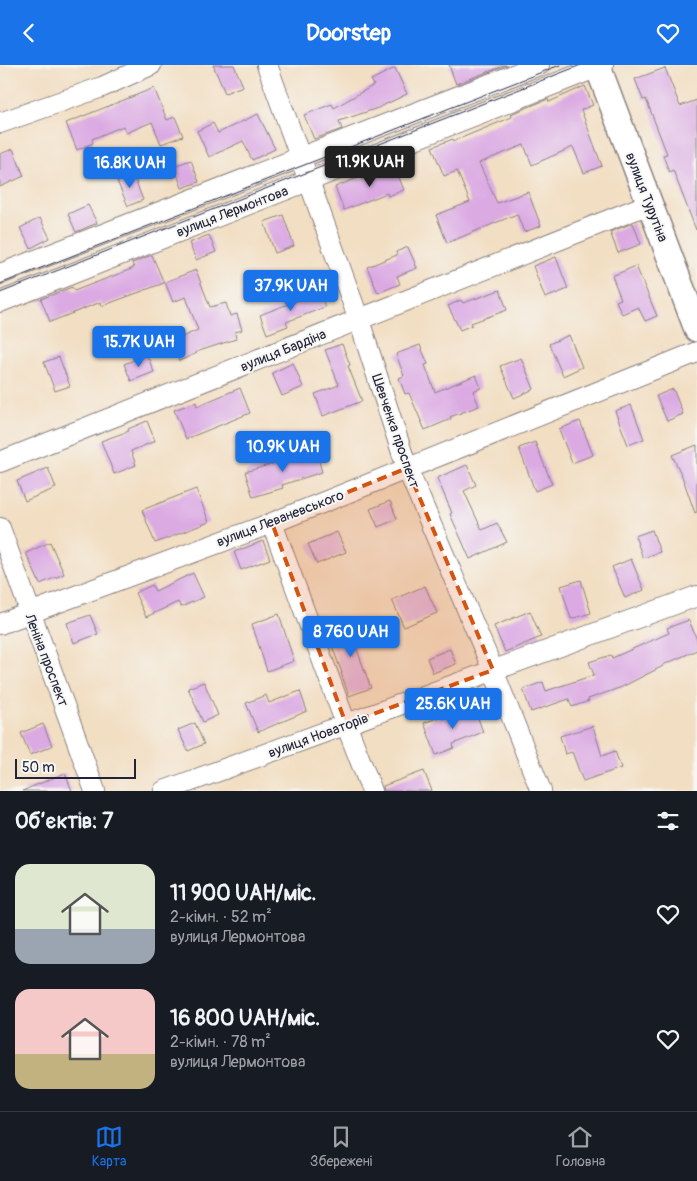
<!DOCTYPE html>
<html lang="uk">
<meta charset="utf-8">
<style>
:root{--surface:#171b24;--page:#242831;--text:#f1f3f6;--muted:#9ea1a6;--line:#363941;--accent:#1a73e8}
body{margin:0;font-family:Pangolin,sans-serif;background:var(--page);color:var(--text);height:100vh;display:flex;flex-direction:column;font-size:19px;white-space:nowrap}
*{box-sizing:border-box;margin:0}
p{font-size:16px;color:var(--muted)}
.icon{flex:none;width:28px;height:28px;fill:none;stroke:currentColor;stroke-width:2;stroke-linecap:round;stroke-linejoin:round}
.map{position:relative;height:726px;overflow:hidden}
.drawer{display:flex;flex-direction:column;background:var(--surface);flex:1}
.drawer>*{flex:none}
.scale{position:absolute;left:15px;bottom:12px;width:121px;box-sizing:border-box;padding-left:5px;border:2px solid #22223b;border-top:0;font-size:14px;line-height:18px;white-space:nowrap;color:#22223b;-webkit-text-stroke:4px #f6f6f2;paint-order:stroke}
.price{position:absolute;translate:-50% -42px;padding:0 11px;border-radius:5px;background:var(--accent);color:#fff;font-size:16px;line-height:32px;filter:drop-shadow(0 1px 2px #0008)}
.price::after{content:'';position:absolute;left:50%;top:30px;width:15px;height:11px;margin-left:-8px;background:inherit;clip-path:polygon(0 0,100% 0,50% 100%)}
.price.active{background:#222;color:#fff}
ul{padding:0;list-style:none}
li{display:flex;align-items:center;gap:15px;height:125px;padding:0 15px}
li span{display:grid;place-items:center;flex:none;width:140px;height:100px;border-radius:15px;color:#555}
li>.icon{margin-inline-start:auto}
span .icon{width:60px;height:60px;fill:#fffc;stroke-width:1}
li b{font-size:21px}
h2{display:flex;justify-content:space-between;align-items:center;height:60px;padding:0 15px;font-size:21px}
header{display:flex;justify-content:space-between;align-items:center;height:65px;padding:0 15px;background:var(--accent);color:#fff;font-size:22px;font-weight:700}
.tab-bar{display:flex;justify-content:space-around;align-items:center;height:70px;border-top:1px solid var(--line);background:var(--surface);font-size:14px;color:var(--muted)}
.tab-bar a{display:grid;justify-items:center;gap:2px}
.tab-bar .active{color:var(--accent)}
.map>svg:first-child{display:block}
.building{fill:#dbaae3}
.lines{fill:none;stroke-linecap:round;stroke-linejoin:round}
.minor-casing{stroke:#8a807e;stroke-width:22}
.tertiary-casing{stroke:#8a807e;stroke-width:28}
.minor{stroke:#fff;stroke-width:20}
.tertiary{stroke:#fff;stroke-width:25}
.tram{stroke:#22223b;stroke-width:1}
.marked{fill:#d45411;fill-opacity:0.2;stroke:#d45411;stroke-width:4;stroke-dasharray:10 6;stroke-linejoin:round}
.labels{text-anchor:middle;stroke-width:4;stroke-linejoin:round;paint-order:stroke}
.street-label{font-size:14px;fill:#22223b;stroke:#f6f6f2}
</style>
<header><svg class="icon" aria-label="back" viewBox="0 0 24 24"><path d="M15 5l-7 7 7 7"/></svg>Doorstep<svg class="icon" aria-label="heart" viewBox="0 0 24 24"><path d="M12 20l-8-8c-3-5 5-10 8-4 3-6 11-1 8 4z"/></svg></header>
<div class="map">
<svg width="697" height="726" viewBox="0 0 697 726">
<rect width="100%" height="100%" fill="#f6f6f2"/>
<filter id="ink" filterUnits="userSpaceOnUse"><feTurbulence type="fractalNoise" baseFrequency=".02" numOctaves="2"/><feDisplacementMap in="SourceGraphic" scale="10" xChannelSelector="R" yChannelSelector="G"/><feConvolveMatrix kernelMatrix="1 2 1 2 8 2 1 2 1" color-interpolation-filters="sRGB"/></filter>
<filter id="wash" filterUnits="userSpaceOnUse"><feTurbulence type="fractalNoise" baseFrequency=".0096" numOctaves="4" result="noise"/><feDisplacementMap in="SourceGraphic" scale="20" xChannelSelector="R" yChannelSelector="G"/><feGaussianBlur stdDeviation="1.12" result="paint"/><feColorMatrix in="noise" values="0 0 0 0 0 0 0 0 0 0 0 0 0 0 0 0 0 1.4 0 .05"/><feComposite in="paint" operator="in"/></filter>
<g filter="url(#wash)">
<rect width="100%" height="100%" fill="#f2dec2"/>
<g id="blocks">
<path class="building" d="M213,0H234L243,21L225,28Z
M449,0H506L456,19Z
M395,3L407,29L378,43L339,56L342,64L314,74L304,50L332,39L334,43L374,20L371,15Z
M665,3L680,41L697,35V164L696,165L673,105L669,107L663,90L667,89L646,34L643,35L635,14Z
M585,21L593,40L581,45L602,101L584,108L573,82L532,100L524,80L479,98L497,138L528,127L541,161L524,167L517,149L447,178L436,150L470,137L457,106L444,111L432,82L453,74L454,76L512,52L511,49L548,34L549,37Z
M154,23L167,55L175,52L183,71L161,79L152,57L126,68L123,61L92,74L93,78L77,85L66,58Z
M258,49L275,84L252,95L243,76L209,92L197,66L213,58L218,68Z
M13,84L24,111L0,122V89Z
M191,95L199,117L182,123L174,101Z
M394,100L404,125L388,131L387,128L344,145L335,122L360,112L361,114Z
M132,107L143,135L128,141L116,114Z
M88,140L97,158L76,167L68,149Z
M283,150L294,181L275,188L264,157Z
M40,153L50,173L31,183L20,163Z
M633,158L641,179L618,188L610,167Z
M209,170L216,187L196,195L189,178Z
M408,182L417,203L397,211L400,219L378,228L367,202L397,190L396,187Z
M152,190L164,218L102,241L101,237L50,257L41,234L72,222L74,226L134,203L132,198Z
M556,192L568,224L545,233L533,201Z
M636,201L657,251L645,256L638,242L622,249L616,236L621,234L612,211Z
M196,205L210,242L226,238L230,251L237,249L242,265L235,267L236,274L196,287L197,288L179,296L170,277L198,265L186,232L173,237L165,217Z
M500,225L507,245L471,258L472,260L460,265L448,241L461,235L463,238Z
M319,227L325,242L286,257L288,261L267,269L260,250Z
M569,270L582,302L563,311L549,279Z
M342,279L350,300L348,301L362,336L323,351L315,329L339,320L325,285Z
M420,280L428,299L425,300L435,327L476,310L481,323L473,326L479,341L450,352L451,354L425,365L409,328L405,329L399,313L404,311L396,289Z
M147,290L154,307L131,316L124,299Z
M59,292L70,321L55,326L44,297Z
M521,293L534,324L514,333L500,301Z
M293,298L303,322L282,331L272,308Z
M240,323L250,348L186,374L174,345L196,337L197,341Z
M673,324L683,349L667,356L656,331Z
M631,340L644,374L628,380L615,346Z
M147,356L155,376L131,386L136,400L114,409L101,376L129,366L128,364Z
M580,356L593,390L572,398L559,364Z
M535,377L552,419L535,426L519,383Z
M697,380V447L695,448L682,411L672,390Z
M316,386L322,407L282,420L283,423L253,432L245,407Z
M467,400L476,420L464,426L482,465L497,458L507,477L470,494L450,449L452,448L437,413Z
M48,403L56,423L25,436L17,416Z
M196,424L209,457L155,478L142,445Z
M390,436L397,454L378,462L370,444Z
M652,465L660,487L643,493L635,471Z
M337,467L346,487L317,499L308,479Z
M263,476L270,494L241,505L234,487Z
M50,477L64,509L40,519L26,488Z
M631,494L644,525L625,533L612,502Z
M193,508L204,532L181,542L178,537L146,552L135,528L152,520L155,526Z
M581,515L591,548L571,554L561,521Z
M425,521L437,548L404,562L392,535Z
M530,546L541,572L505,587L494,561Z
M279,549L294,596L267,606L252,559Z
M90,550L98,569L74,578L67,558Z
M689,555L697,575V585L663,600V601L622,622L588,634L589,636L572,642L569,634L531,647L523,624L543,617L546,626L594,610L589,597L611,590L612,593L669,568L667,563Z
M359,558L366,578L356,582L371,623L349,631L341,608H342L328,570Z
M450,584L456,599L433,608L427,593Z
M204,617L218,650L203,657L188,623Z
M300,626L307,646L258,667L246,638L266,630L269,638Z
M474,642L483,667L453,679L454,683L436,690L424,658L442,651L443,654Z
M195,658L204,679L188,686L178,665Z
M43,659L52,681L30,690L21,668Z
M593,661L602,691L615,686L621,703L583,716L572,687L565,689L560,671Z
M424,706L432,726H384L383,721Z
M65,708L72,726H22Z"/>
</g>
</g>
<g filter="url(#ink)">
<use href="#blocks" fill-opacity="0" stroke="#8a807e" stroke-width="1"/>
<g class="lines">
<defs>
<path id="minor" d="M267,0L359,255L407,403L493,605L541,726
M0,58L102,22L151,0
M0,209L539,0
M0,237L603,0
M0,397L649,139
M272,458L346,659L372,726
M0,463L95,726
M0,559L272,458L697,287
M164,726L697,531"/>
<path id="tertiary" d="M599,0L598,2L697,264"/>
</defs>
<use href="#minor" class="minor-casing"/>
<use href="#tertiary" class="tertiary-casing"/>
<use href="#minor" class="minor"/>
<use href="#tertiary" class="tertiary"/>
<path class="tram" d="M0,219L560,0
M0,228L581,0"/>
</g>
</g>
<path class="marked" d="M407,403L493,605L346,659L272,458Z"/>
<g class="labels">
<g class="street-label">
<text transform="translate(647 132) rotate(69)" y="5">вулиця Турутіна</text>
<text transform="translate(232 146) rotate(-21)" y="5">вулиця Лермонтова</text>
<text transform="translate(283 285) rotate(-22)" y="5">вулиця Бардіна</text>
<text transform="translate(396 366) rotate(71)" y="5">Шевченка проспект</text>
<text transform="translate(280 453) rotate(-21)" y="5">вулиця Леваневського</text>
<text transform="translate(47 595) rotate(69)" y="5">Леніна проспект</text>
<text transform="translate(318 670) rotate(-20)" y="5">вулиця Новаторів</text>
</g>
</g>
</svg>
<div class="scale">50 m</div>
<b class="price active" style="left:370px;top:123px">11.9K UAH</b>
<b class="price" style="left:130px;top:124px">16.8K UAH</b>
<b class="price" style="left:291px;top:247px">37.9K UAH</b>
<b class="price" style="left:139px;top:303px">15.7K UAH</b>
<b class="price" style="left:283px;top:408px">10.9K UAH</b>
<b class="price" style="left:351px;top:593px">8 760 UAH</b>
<b class="price" style="left:453px;top:665px">25.6K UAH</b>
</div>
<section class="drawer">
<h2>Об’єктів: 7<svg class="icon" aria-label="filters" viewBox="0 0 24 24"><path d="M4 7h16M4 17h16"/><circle cx="9" cy="7" r="2"/><circle cx="15" cy="17" r="2"/></svg></h2>
<ul>
<li><span style="background:linear-gradient(#dfe7d0 65%,#9aa5b1 0)"><svg class="icon" aria-label="home" viewBox="0 0 24 24"><path d="M3 11l9-7 9 7M6 9v11h12V9"/></svg></span><div><b>11 900 UAH/міс.</b><p>2-кімн. · 52 m²</p><p>вулиця Лермонтова</p></div><svg class="icon" aria-label="heart" viewBox="0 0 24 24"><path d="M12 20l-8-8c-3-5 5-10 8-4 3-6 11-1 8 4z"/></svg></li>
<li><span style="background:linear-gradient(#f6c9c9 65%,#c2b280 0)"><svg class="icon" aria-label="home" viewBox="0 0 24 24"><path d="M3 11l9-7 9 7M6 9v11h12V9"/></svg></span><div><b>16 800 UAH/міс.</b><p>2-кімн. · 78 m²</p><p>вулиця Лермонтова</p></div><svg class="icon" aria-label="heart" viewBox="0 0 24 24"><path d="M12 20l-8-8c-3-5 5-10 8-4 3-6 11-1 8 4z"/></svg></li>
</ul>
</section>
<nav class="tab-bar">
<a class="active"><svg class="icon" aria-label="map" viewBox="0 0 24 24"><path d="M3 6l6-2 6 2 6-2v14l-6 2-6-2-6 2zM9 4v14M15 6v14"/></svg>Карта</a>
<a><svg class="icon" aria-label="saved" viewBox="0 0 24 24"><path d="M7 4h10v16l-5-4-5 4z"/></svg>Збережені</a>
<a><svg class="icon" aria-label="home" viewBox="0 0 24 24"><path d="M3 11l9-7 9 7M6 9v11h12V9"/></svg>Головна</a>
</nav>
